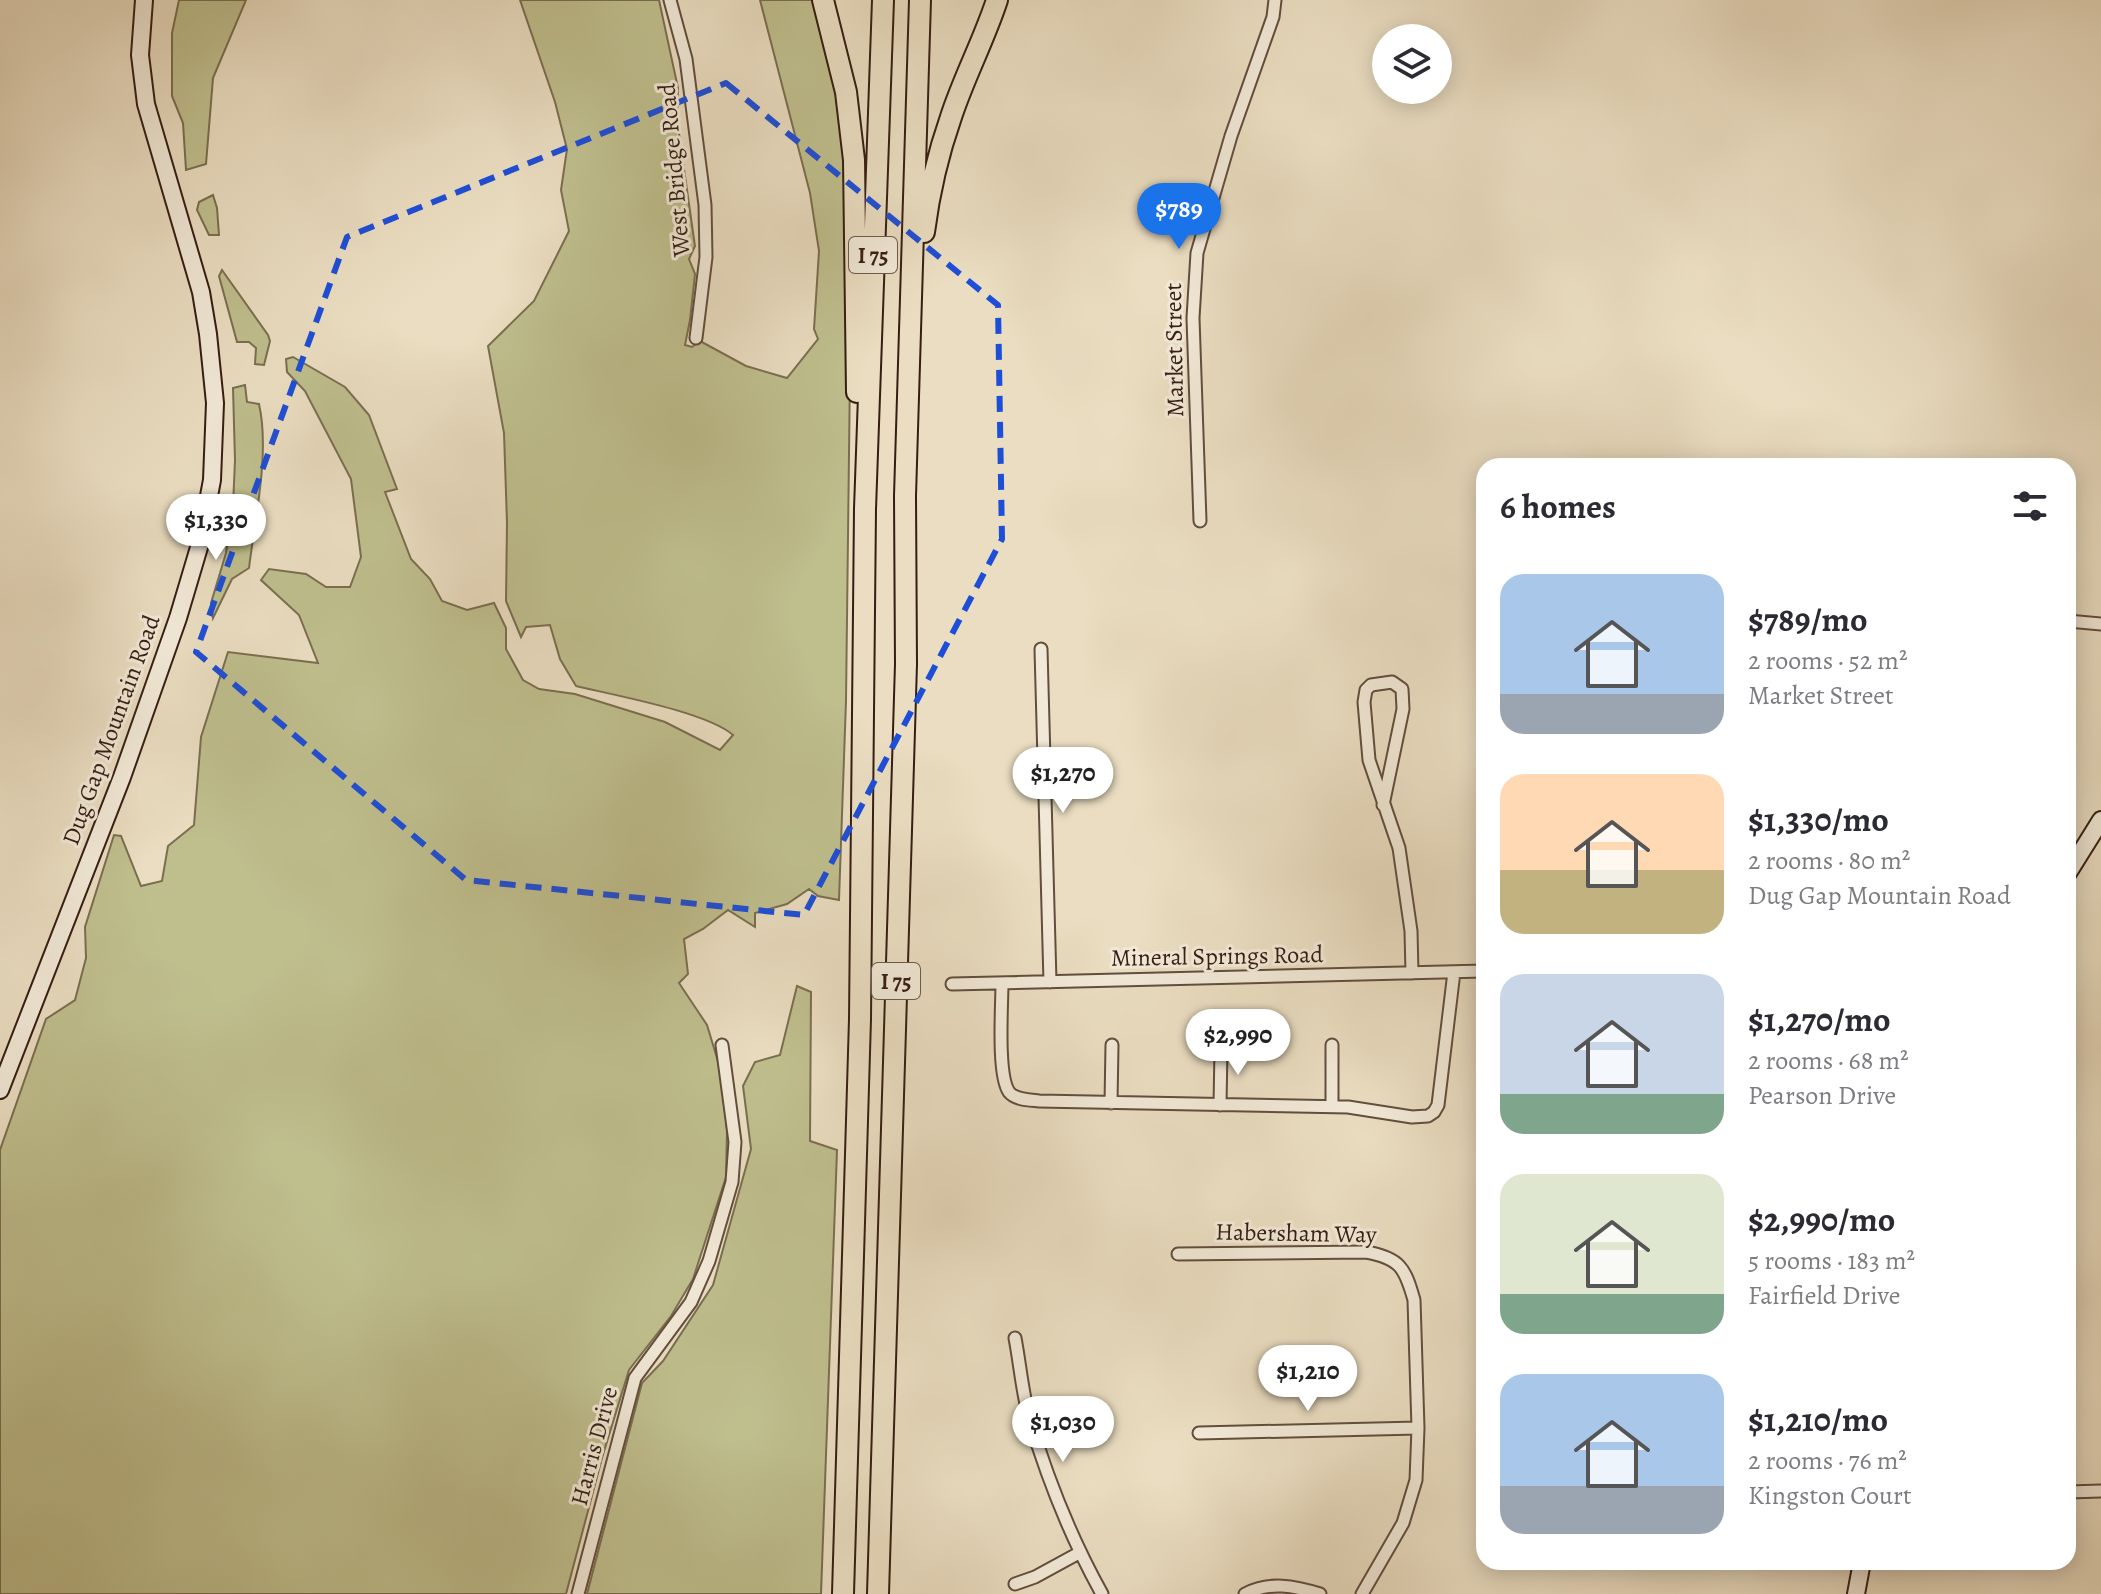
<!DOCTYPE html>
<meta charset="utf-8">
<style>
:root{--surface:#fff;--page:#f7f7f7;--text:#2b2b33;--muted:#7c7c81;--accent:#1a73e8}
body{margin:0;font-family:Alegreya,serif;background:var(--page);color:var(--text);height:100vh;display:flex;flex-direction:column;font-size:30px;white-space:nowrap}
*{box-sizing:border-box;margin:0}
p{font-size:26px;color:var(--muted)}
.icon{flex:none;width:44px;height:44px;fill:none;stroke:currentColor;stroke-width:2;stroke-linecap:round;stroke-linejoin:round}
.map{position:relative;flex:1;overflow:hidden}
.drawer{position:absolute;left:1476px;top:458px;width:600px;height:1112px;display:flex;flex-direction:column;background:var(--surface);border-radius:24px;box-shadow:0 4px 20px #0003}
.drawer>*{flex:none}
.buttons{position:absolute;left:1372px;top:24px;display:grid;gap:16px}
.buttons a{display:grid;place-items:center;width:80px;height:80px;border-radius:50%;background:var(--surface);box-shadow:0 4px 20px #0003;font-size:40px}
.price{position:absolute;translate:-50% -68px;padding:0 18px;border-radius:28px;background:#fff;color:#222;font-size:26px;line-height:52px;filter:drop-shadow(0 2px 4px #0008)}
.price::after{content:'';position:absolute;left:50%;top:48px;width:24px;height:18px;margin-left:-12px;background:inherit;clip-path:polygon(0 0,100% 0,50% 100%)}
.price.selected{background:var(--accent);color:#fff}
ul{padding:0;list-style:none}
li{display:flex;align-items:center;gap:24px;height:200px;padding:0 24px}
li span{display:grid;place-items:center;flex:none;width:224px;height:160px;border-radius:24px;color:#555}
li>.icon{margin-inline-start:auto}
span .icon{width:96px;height:96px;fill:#fffc;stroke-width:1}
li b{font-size:34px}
h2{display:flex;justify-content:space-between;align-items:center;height:96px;padding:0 24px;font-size:34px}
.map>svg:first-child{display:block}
.green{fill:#bfbe8d;stroke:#7a6e50;stroke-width:2}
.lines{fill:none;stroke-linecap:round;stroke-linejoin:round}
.street-casing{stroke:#624d3e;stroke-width:15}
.secondary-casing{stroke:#351d13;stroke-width:20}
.highway-casing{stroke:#351d13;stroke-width:24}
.street{stroke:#f1e9d7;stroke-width:11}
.secondary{stroke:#f1e9d7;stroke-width:16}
.highway{stroke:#eaddc1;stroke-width:20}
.marked{fill:none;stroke:#1d4ed8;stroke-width:6;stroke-dasharray:16 10;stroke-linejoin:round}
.labels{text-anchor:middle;stroke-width:6;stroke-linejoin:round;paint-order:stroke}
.shield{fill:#f1e9d7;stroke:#6d5a4e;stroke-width:2}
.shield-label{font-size:22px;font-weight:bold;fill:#351d13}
.street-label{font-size:24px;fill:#351d13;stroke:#f1e9d7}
</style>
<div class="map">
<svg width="2101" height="1594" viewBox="0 0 2101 1594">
<rect width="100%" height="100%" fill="#eaddc1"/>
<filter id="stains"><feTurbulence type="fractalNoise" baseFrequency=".0025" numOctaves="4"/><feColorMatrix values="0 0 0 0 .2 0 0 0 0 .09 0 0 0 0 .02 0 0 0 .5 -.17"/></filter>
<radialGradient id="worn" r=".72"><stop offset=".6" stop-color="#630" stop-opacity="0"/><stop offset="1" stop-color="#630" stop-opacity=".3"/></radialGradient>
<path class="green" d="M179,0H246L213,78L206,164L186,170L183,123L172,96V33Z
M520,0H659L678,88L677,120L695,246L689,259L695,274L690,320L685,345L692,347L700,341L746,366L787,378L818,339L814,329L819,251L810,193L760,0H815L830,45L852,207L846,701L839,900L818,896L809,889L787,904L755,913V927L728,910L703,929L684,939L688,974L679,983L707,1025L720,1068L727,1130L726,1177L693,1279L671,1316L629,1370L602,1458L566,1594H0V1150L46,1019L75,1000L86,958L85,927L114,835L121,836L141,886L162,881L168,846L194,825L201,737L228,652L318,663L299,615L261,580L269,569L306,574L326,587H350L361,557L351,479L305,391L287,372L286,359L293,357L345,387L369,415L397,489L385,492L411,559L430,579L442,601L467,610L494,603L506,628V649L523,680L539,689L575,694L665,722L720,750L733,735C707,712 613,695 576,686L560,659L550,625L526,627L521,637L506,601L507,523L504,433L488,346L534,301L569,231L561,190L567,149L555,102Z
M213,195L217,208L219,235H209L197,210L199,202Z
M222,270L268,335L270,341L264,365L255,364L256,348L249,342H237L219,276Z
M245,385L247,402L259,404C270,453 255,518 249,568L232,579L213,618L211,603L226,553L233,506L235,460L233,388Z
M797,986L811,992L810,1141L837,1150L821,1594H587L642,1383L663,1361L713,1285L751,1149L743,1086L755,1062L780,1055Z"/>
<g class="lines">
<defs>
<path id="street" d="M670,0L686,59L705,205L706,257L696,338
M1200,521L1193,318L1197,253L1231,136L1273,17L1275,0
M2068,621L2101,624
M1041,649L1050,982
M1383,805L1403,709L1402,689L1392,682L1371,685L1366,690L1364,702L1369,760L1399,848L1411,931L1412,973
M1002,983C1002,1005 997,1075 1009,1092C1015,1100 1030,1100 1039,1101L1348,1107L1412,1117L1428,1116L1434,1112L1438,1105L1454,972
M952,984L1484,971
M1332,1045V1106
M1111,1103L1112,1045
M1220,1105L1221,1049
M1178,1254L1366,1252C1400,1258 1405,1268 1414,1300L1418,1428L1416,1480L1403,1523L1362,1594
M1015,1338C1020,1364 1022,1391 1029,1417C1047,1478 1071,1538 1102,1594
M1199,1433L1418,1428
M2068,1492L2101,1491
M1015,1584L1035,1577L1079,1553
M578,1594L635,1378L691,1302L709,1261L732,1182L735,1142L722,1045
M1245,1594C1269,1581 1295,1586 1320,1594"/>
<path id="secondary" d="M2068,873L2101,820
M0,1090L122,777L178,618L200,544L212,480L215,403L208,334L201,292L146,104L140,55L144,0
M1856,1594L1862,1562"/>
<path id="highway" d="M823,0L846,92L854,160L857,392
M924,232C929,193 938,154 951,117C964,77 984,40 997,0
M843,1594L860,1019L865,509L883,0
M878,1594L906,664L905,496L920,0"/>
</defs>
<use href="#street" class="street-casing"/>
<use href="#secondary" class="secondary-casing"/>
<use href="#highway" class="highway-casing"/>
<use href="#street" class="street"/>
<use href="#secondary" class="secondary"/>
<use href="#highway" class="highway"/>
</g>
<path class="marked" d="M726,83L998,305L1002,539L804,915L466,880L196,652L347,237Z"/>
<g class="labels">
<g class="shield">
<rect x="849" y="237" width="48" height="36" rx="6"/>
<rect x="872" y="963" width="48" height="36" rx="6"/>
</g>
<g class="shield-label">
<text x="873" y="263">I 75</text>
<text x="896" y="989">I 75</text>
</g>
<g class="street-label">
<text transform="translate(674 170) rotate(-95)" y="8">West Bridge Road</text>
<text transform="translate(1174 350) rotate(-91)" y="8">Market Street</text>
<text transform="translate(111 730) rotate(-70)" y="8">Dug Gap Mountain Road</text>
<text transform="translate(1217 956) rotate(-1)" y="8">Mineral Springs Road</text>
<text transform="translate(1296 1233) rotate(1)" y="8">Habersham Way</text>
<text transform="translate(594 1446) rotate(-75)" y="8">Harris Drive</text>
</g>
</g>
<rect width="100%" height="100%" filter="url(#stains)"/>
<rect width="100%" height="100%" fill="url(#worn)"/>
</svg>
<div class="buttons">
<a><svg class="icon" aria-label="layers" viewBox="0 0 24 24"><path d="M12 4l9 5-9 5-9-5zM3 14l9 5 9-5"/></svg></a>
</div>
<b class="price selected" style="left:1179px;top:251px">$789</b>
<b class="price" style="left:216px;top:562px">$1,330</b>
<b class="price" style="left:1063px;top:815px">$1,270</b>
<b class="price" style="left:1238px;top:1077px">$2,990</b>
<b class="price" style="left:1308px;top:1413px">$1,210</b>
<b class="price" style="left:1063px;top:1464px">$1,030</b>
<section class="drawer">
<h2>6 homes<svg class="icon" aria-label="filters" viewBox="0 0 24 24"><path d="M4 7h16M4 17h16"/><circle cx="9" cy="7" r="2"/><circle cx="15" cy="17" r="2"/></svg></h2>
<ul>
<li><span style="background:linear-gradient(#a9c7e8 75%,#9aa5b1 0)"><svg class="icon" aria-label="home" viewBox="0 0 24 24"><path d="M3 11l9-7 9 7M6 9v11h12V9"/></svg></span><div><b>$789/mo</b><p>2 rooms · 52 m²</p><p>Market Street</p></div></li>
<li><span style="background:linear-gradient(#ffd9b3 60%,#c2b280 0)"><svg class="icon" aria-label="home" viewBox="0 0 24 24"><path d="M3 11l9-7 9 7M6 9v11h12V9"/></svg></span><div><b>$1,330/mo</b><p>2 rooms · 80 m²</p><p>Dug Gap Mountain Road</p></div></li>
<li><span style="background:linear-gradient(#c9d6e8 75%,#7fa58c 0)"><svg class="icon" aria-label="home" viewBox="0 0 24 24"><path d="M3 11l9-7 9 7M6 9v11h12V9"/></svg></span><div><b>$1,270/mo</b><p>2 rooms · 68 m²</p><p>Pearson Drive</p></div></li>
<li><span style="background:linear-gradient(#dfe7d0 75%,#7fa58c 0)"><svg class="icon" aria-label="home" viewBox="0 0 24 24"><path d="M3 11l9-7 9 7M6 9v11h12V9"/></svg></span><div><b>$2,990/mo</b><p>5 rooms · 183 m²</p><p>Fairfield Drive</p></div></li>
<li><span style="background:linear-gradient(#a9c7e8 70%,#9aa5b1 0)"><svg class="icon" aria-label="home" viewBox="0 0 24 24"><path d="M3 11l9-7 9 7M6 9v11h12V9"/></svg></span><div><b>$1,210/mo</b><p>2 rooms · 76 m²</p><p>Kingston Court</p></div></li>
</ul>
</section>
</div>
